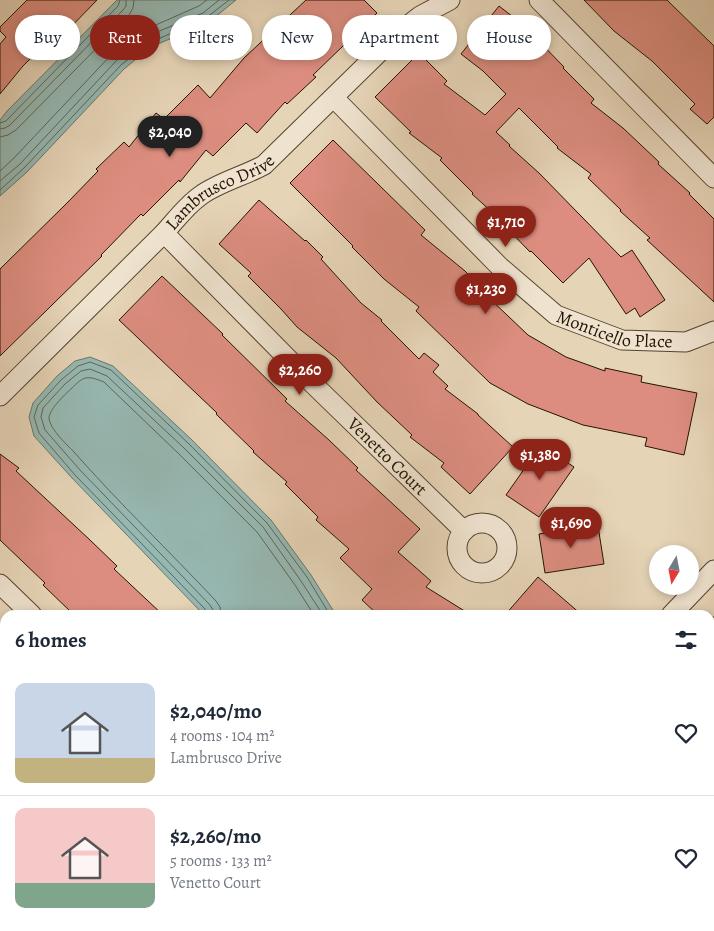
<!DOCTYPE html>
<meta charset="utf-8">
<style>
:root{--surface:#fff;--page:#f6f6f7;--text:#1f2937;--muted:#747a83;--line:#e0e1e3;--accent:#8f2418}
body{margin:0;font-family:Alegreya,serif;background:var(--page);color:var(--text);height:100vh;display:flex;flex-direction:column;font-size:19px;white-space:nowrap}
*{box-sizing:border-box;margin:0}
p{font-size:16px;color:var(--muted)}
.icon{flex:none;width:28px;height:28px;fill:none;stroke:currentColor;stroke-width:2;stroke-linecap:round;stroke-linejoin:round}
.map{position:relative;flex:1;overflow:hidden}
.details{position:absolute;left:0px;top:610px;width:715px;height:321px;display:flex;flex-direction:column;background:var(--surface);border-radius:15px 15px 0 0;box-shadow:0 2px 8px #0003}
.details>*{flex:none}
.guide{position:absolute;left:15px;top:15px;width:685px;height:45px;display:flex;gap:10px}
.needle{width:32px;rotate:190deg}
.buttons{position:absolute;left:649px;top:545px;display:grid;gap:10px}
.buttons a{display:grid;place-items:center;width:50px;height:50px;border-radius:50%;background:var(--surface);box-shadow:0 2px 8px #0003;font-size:25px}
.price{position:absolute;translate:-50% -42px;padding:0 11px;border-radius:18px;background:var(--accent);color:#fff;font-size:16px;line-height:32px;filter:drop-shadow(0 1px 2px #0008)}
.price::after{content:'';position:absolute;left:50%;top:30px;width:15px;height:11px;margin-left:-8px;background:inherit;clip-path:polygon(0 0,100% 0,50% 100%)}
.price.active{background:#222;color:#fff}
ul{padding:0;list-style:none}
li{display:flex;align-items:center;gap:15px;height:125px;padding:0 15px}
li+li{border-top:1px solid var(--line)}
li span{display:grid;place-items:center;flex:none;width:140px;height:100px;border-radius:10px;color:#555}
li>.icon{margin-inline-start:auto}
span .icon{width:60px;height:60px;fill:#fffc;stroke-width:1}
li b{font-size:21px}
h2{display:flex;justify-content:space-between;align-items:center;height:60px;padding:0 15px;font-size:21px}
.pill{padding:0 18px;border-radius:22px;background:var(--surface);box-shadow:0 2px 8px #0003;font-size:18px;line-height:45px}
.pill.active{background:var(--accent);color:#fff}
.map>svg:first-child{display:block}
.water{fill:#96b8b2;stroke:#68776b}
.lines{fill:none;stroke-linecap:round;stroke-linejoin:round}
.shore{stroke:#5d665a;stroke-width:1}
.building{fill:#dc8d7f;stroke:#241501}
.minor-casing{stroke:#54452e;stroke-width:21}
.minor{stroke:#efe3d0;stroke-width:19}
.labels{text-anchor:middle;stroke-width:5;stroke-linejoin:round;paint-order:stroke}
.street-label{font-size:18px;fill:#241501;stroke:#efe3d0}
</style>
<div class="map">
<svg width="714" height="931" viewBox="0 0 714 931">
<rect width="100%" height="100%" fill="#e6d4b7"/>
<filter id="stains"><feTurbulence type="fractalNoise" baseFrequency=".004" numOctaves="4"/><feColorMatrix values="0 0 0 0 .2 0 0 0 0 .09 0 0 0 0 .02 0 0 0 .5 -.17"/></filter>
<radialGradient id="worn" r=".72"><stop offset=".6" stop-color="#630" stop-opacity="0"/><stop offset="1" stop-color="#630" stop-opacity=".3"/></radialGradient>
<path class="water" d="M117,0H236L209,22L151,47L124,69L27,172L0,196V120L7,111Z
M90,357L113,366L192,440L271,520L311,575L336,615H204L72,478L34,436L29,417L33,403L57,376L75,361Z"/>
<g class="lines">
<path class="shore" d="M0,123L6,121L118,6L120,0
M0,129L5,128L10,125L123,10L126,6V0
M0,137L8,135L16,130L129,15L133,8L134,0
M0,171L14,158L112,54L142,31L199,6L207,0
M0,181L20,164L117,60L145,37L203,13L219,0
M0,190L24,168L121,65L149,43L206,18L229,0
M207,615L205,609L75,475L39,433L34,417L38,405L61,380L78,366L90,362L111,370L189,444L267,523L307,577L330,615
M213,615V610L210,605L80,470L45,430L41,417L43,408L65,384L81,371L90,369L107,376L184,448L263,527L301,581L323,615
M221,615L220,607L216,601C169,551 119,503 74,452C66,444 51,430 49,419C48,411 64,395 71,389C84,376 86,375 104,382L179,454L257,532L295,585L314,615"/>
</g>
<path class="building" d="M27,0H97L66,32L67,33L51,49L45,44L23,66L0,94V44L6,37L0,31V27Z
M306,0H364L377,13L313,75L316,77L287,104L285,102L257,133L246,123L213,156L206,150L180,182L179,180L143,216L141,214L101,255L102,256L0,356V269L67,203L98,171L96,169L124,142L129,147L156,113L164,119L198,85L210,98L244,58Z
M584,0H667L714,46V117L707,124L690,109L695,104L652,61L614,31Z
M499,6L531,31L530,32L564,67L563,68L594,99L591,103L623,128L659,162L658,164L690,193L689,194L714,219V302L647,240L650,238L620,211L621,210L588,178L591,174L557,148L558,147L519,108L496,132L510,145L509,146L539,173L621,257L632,250L665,300L640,317L635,308L626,314L589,258L563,283L531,251L530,252L503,224L504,223L472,194L473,193L440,160L442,158L409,133L411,132L375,97L419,53L447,81L444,84L485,115L506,94L483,71L461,54Z
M333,140L425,230L421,235L465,271L488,294L487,296L528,335L566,357L605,371V368L642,376L641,382L697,393L684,455L645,446L647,438L583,425L528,404L490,383L416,311L419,307L384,279L352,247L353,246L290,183Z
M259,200L305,241L306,240L323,257L321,259L361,303L382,320L381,321L419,359L424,353L439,365L433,372L448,386L445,389L478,414V415L513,447L470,494L441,467L444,463L410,437L412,435L377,402L336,358L297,327L281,309L248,276L251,273L219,244Z
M162,276L223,334L222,335L287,399L285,401L329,440L358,468L356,470L420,529L398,552L431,581L426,587L471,615H378L362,600L372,589L340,558L349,549L316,520L318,517L285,484L287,482L253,452L254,451L216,414L217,413L119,320Z
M541,445L574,467L539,517L506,495Z
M0,454L19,468L16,471L90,540L117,566L114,569L163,615H74L43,585L45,583L0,540Z
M598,526L604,564L545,573L539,534Z
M538,577L582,615H505Z"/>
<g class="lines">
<defs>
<g id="minor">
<path d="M539,0L714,178"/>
<path id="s1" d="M334,98L500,267L556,315L622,340L686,342L714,331"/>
<path id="s2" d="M164,233L312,383L464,531"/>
<path id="s3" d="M0,396L164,233C175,221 186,206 200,196C217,183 244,176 264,165L403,29L420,16L450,0"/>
<circle cx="482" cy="548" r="25"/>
<path d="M0,584L32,615"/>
<path d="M671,615L714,570"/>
<path d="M710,631L714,627"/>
<path d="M710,881L714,882"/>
<path d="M609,926L614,931"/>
<path d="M176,931L177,926"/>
<path d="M370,931L374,926"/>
<path d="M417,931L421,926"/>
<path d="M632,931L638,926"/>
</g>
</defs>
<use href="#minor" class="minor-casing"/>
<use href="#minor" class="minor"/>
</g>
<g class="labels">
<g class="street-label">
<text dy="6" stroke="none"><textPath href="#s3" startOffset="302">Lambrusco Drive</textPath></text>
<text dy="6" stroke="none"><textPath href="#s1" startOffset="372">Monticello Place</textPath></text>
<text dy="6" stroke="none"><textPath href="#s2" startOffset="316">Venetto Court</textPath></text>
</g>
</g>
<rect width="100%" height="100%" filter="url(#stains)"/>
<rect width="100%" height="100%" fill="url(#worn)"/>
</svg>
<div class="buttons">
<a><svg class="needle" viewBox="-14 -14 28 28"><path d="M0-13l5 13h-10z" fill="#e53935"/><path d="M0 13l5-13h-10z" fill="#747a83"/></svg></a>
</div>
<b class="price active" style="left:170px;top:158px">$2,040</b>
<b class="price" style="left:506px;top:248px">$1,710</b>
<b class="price" style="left:486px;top:315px">$1,230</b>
<b class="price" style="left:300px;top:396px">$2,260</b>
<b class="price" style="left:540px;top:481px">$1,380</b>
<b class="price" style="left:571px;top:549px">$1,690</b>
<div class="guide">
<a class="pill">Buy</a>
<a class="pill active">Rent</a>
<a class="pill">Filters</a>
<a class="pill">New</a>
<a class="pill">Apartment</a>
<a class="pill">House</a>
</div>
<section class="details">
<h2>6 homes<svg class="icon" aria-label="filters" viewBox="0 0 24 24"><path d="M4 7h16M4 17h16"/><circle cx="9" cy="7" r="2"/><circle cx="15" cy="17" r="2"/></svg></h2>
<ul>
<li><span style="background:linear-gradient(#c9d6e8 75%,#c2b280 0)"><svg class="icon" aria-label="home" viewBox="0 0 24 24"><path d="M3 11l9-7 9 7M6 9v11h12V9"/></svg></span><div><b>$2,040/mo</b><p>4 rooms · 104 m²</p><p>Lambrusco Drive</p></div><svg class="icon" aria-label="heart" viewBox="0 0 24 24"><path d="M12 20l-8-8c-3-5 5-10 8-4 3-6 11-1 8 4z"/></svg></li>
<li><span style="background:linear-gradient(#f6c9c9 75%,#7fa58c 0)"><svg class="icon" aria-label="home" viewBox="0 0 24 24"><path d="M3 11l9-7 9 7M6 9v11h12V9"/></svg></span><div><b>$2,260/mo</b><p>5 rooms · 133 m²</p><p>Venetto Court</p></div><svg class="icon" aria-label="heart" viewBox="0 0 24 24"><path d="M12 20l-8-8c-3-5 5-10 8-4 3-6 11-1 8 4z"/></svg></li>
</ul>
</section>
</div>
